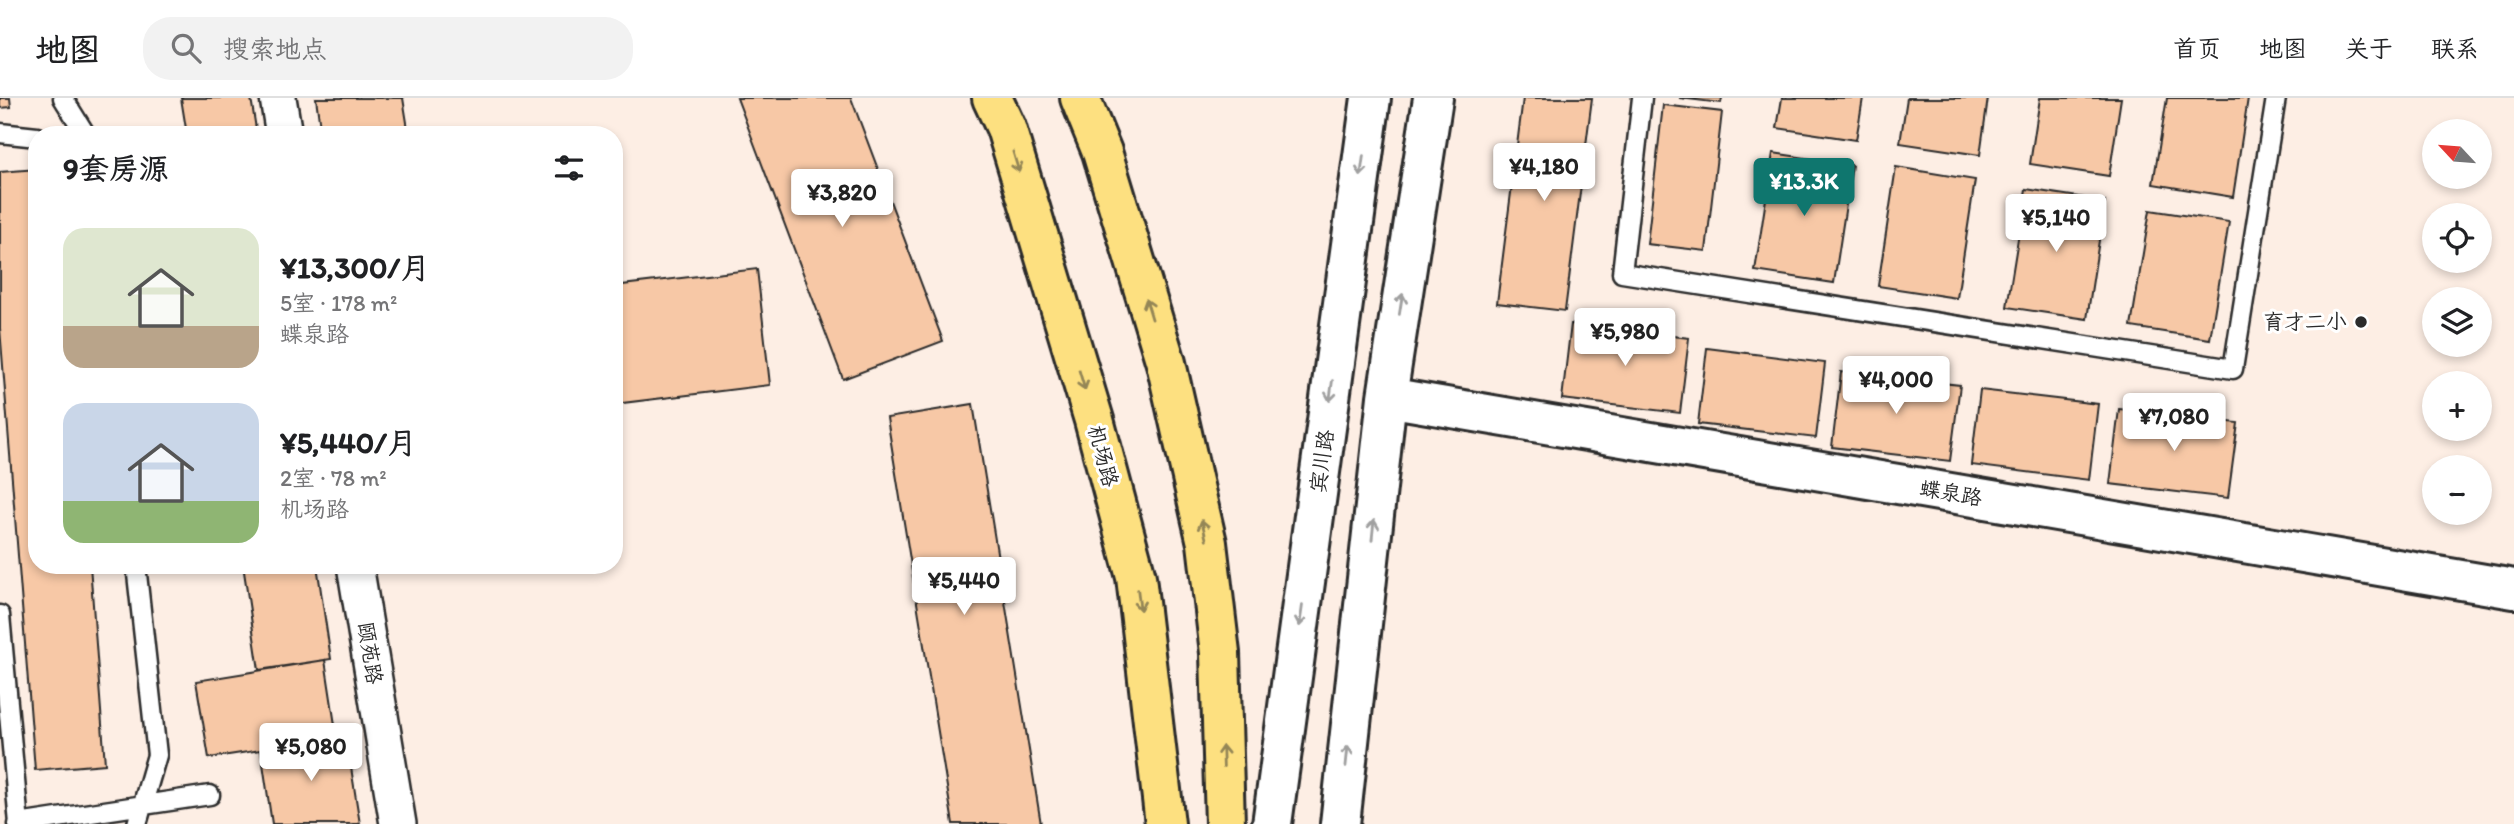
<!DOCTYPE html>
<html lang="zh">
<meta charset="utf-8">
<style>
:root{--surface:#fff;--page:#f2f2f2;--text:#202124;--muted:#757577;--line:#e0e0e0;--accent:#0f766e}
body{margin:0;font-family:Itim,"LXGW WenKai TC",sans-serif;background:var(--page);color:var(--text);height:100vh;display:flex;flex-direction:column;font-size:26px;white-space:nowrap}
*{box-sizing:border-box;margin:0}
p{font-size:23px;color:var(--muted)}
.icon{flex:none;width:38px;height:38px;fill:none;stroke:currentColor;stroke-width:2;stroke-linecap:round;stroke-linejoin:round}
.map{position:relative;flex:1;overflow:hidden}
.side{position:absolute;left:28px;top:28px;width:595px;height:448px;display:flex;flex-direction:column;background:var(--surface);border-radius:28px;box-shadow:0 4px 10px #0003}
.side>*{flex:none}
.needle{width:46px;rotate:296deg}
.buttons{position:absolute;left:2422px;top:21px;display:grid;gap:14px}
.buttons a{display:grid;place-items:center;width:70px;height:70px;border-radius:50%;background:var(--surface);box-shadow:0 4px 10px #0003;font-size:35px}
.price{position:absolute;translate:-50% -60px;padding:0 16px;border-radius:7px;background:#fff;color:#222;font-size:23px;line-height:46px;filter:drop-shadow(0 2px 4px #0008)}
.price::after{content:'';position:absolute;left:50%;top:42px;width:21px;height:16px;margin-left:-10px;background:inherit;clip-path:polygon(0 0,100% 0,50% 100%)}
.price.active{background:var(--accent);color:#fff}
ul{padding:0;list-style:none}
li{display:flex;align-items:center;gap:21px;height:175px;padding:0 35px}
li span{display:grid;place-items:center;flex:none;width:196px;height:140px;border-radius:21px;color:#555}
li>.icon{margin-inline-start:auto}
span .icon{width:84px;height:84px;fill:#fffc;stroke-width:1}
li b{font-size:30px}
h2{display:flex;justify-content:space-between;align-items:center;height:84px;padding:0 35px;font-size:30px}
header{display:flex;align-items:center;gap:42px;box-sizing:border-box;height:98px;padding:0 35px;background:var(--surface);border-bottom:2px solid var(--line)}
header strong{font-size:33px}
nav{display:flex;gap:38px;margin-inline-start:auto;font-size:24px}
.search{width:490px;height:63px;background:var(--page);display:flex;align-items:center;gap:18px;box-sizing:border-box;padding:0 24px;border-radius:28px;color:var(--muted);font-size:26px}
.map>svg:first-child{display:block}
.building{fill:#f7c8a6;stroke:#2b2b2b;stroke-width:2}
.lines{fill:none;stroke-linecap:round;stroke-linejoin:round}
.lane-casing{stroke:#2b2b2b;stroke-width:23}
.street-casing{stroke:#2b2b2b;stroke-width:40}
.secondary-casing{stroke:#2b2b2b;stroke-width:44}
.primary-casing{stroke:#2b2b2b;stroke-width:44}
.lane{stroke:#fff;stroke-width:18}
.street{stroke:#fff;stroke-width:35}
.secondary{stroke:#fff;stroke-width:38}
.primary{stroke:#fde080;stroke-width:38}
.oneway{stroke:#948656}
.oneway2{stroke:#a0a0a0}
.poi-dot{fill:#2b2b2b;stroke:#fff;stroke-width:2.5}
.labels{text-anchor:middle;stroke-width:6;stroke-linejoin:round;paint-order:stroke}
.poi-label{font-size:21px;fill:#2b2b2b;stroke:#fff;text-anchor:end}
.street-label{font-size:21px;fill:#2b2b2b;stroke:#fff}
</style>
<header>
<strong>地图</strong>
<div class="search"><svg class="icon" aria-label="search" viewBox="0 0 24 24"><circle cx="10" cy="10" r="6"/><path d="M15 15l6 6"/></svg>搜索地点</div>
<nav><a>首页</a><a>地图</a><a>关于</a><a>联系</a></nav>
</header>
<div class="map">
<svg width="2514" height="726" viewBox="0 0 2514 726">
<rect width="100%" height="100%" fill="#fdeee4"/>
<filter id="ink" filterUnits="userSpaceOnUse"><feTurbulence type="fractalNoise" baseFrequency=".0143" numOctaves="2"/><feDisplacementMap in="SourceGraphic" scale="14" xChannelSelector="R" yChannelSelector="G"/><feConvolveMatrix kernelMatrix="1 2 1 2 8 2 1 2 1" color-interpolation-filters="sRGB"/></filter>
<g filter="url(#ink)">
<path class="building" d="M0,0H10L11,9L0,10Z
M181,0H251L257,37H187Z
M316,0H403L409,37H321Z
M737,0H851L943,243L843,281Z
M1523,0H1592L1565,213L1497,205Z
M1679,0H1722L1721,5Z
M1782,0H1863L1856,42L1777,30Z
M1907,0H1988L1980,57L1900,45Z
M2040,0H2121L2109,78L2030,66Z
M2167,0H2248L2233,99L2153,86Z
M1663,7L1722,14L1706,153L1647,146Z
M1773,55L1852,67L1834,185L1755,173Z
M1896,69L1975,82L1957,200L1878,188Z
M37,71V467H90L105,666L35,672L0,230V74Z
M2026,91L2105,103L2087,221L2007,209Z
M2150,112L2229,124L2210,241L2131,229Z
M757,171L770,287L614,306V188Z
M1571,226L1689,240L1680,315L1562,301Z
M1707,250L1825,265L1816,340L1698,326Z
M1841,274L1960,287L1950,363L1832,349Z
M1980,292L2098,306L2089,382L1971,367Z
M973,306L1041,726H953L887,320Z
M2119,311L2238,325L2228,400L2110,386Z
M243,467H317L331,561L259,572Z
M325,562L337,640L209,660L196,583Z
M346,638L360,726H272L261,652Z"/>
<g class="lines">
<defs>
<path id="lane" d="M63,0L86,37
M1642,0L1622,175L2233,271L2276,0
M0,35L37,39
M136,467L157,657L137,726
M0,517L19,726
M18,726L210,697"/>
<path id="street" d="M278,0L284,37
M355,467L398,726"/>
<path id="secondary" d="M1387,299L2514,491
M1272,726L1371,0
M1340,726L1387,299L1433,0"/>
<path id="primary" d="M992,0L1006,30L1094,322L1136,479L1165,726
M1080,0L1102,54L1166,265L1207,445L1220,555L1225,726"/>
</defs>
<use href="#lane" class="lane-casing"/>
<use href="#street" class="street-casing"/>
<use href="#secondary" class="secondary-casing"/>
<use href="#primary" class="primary-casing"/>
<use href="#lane" class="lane"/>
<use href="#street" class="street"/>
<use href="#secondary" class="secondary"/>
<use href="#primary" class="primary"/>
</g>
<defs><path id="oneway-shaft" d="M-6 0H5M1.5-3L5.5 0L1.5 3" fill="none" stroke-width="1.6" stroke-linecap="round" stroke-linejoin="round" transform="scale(1.75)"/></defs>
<g class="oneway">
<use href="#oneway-shaft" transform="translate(1016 64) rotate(73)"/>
<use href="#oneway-shaft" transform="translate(1149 211) rotate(-107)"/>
<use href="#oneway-shaft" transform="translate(1082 282) rotate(73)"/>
<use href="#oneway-shaft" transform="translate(1204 432) rotate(-103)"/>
<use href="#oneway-shaft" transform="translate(1139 502) rotate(83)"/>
<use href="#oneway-shaft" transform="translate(1223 658) rotate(-92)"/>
</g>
<g class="oneway2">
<use href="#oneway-shaft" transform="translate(1362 68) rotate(98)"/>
<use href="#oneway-shaft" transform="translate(1401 206) rotate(-81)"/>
<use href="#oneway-shaft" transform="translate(1331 293) rotate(98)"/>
<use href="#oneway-shaft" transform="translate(1373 432) rotate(-84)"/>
<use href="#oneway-shaft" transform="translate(1301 518) rotate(98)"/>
<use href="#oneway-shaft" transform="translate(1347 658) rotate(-84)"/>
</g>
</g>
<circle class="poi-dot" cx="2361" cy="224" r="7"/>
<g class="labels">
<g class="poi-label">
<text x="2347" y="231">育才二小</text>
</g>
<g class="street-label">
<text transform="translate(1103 358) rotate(75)" y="7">机场路</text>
<text transform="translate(1322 363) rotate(-82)" y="7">宾川路</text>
<text transform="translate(1951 395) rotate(10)" y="7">蝶泉路</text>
<text transform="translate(370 555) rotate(81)" y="7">颐苑路</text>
</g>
</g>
</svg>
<div class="buttons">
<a><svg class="needle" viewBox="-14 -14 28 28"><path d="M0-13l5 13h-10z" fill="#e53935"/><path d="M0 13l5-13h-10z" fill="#757577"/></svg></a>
<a><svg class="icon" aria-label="locate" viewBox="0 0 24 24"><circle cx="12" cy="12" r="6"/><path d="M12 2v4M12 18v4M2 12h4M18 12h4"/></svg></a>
<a><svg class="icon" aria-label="layers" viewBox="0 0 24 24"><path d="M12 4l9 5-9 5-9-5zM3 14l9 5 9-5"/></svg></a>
<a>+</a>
<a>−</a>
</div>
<b class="price" style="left:1544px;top:105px">¥4,180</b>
<b class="price active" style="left:1804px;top:120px">¥13.3K</b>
<b class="price" style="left:842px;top:131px">¥3,820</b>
<b class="price" style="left:2056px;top:156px">¥5,140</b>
<b class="price" style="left:1625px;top:270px">¥5,980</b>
<b class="price" style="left:1896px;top:318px">¥4,000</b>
<b class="price" style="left:2174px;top:355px">¥7,080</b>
<b class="price" style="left:964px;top:519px">¥5,440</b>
<b class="price" style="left:311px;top:685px">¥5,080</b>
<section class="side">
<h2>9套房源<svg class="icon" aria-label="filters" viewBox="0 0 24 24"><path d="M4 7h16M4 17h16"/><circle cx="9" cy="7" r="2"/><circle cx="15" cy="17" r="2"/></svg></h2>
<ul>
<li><span style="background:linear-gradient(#dfe7d0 70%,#b9a48a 0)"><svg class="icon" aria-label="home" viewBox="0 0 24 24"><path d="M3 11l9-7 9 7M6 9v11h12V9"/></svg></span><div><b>¥13,300/月</b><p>5室 · 178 m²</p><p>蝶泉路</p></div></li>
<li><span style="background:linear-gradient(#c9d6e8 70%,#8fb573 0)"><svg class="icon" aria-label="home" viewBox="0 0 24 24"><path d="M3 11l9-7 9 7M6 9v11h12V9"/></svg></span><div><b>¥5,440/月</b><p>2室 · 78 m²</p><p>机场路</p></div></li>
</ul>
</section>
</div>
